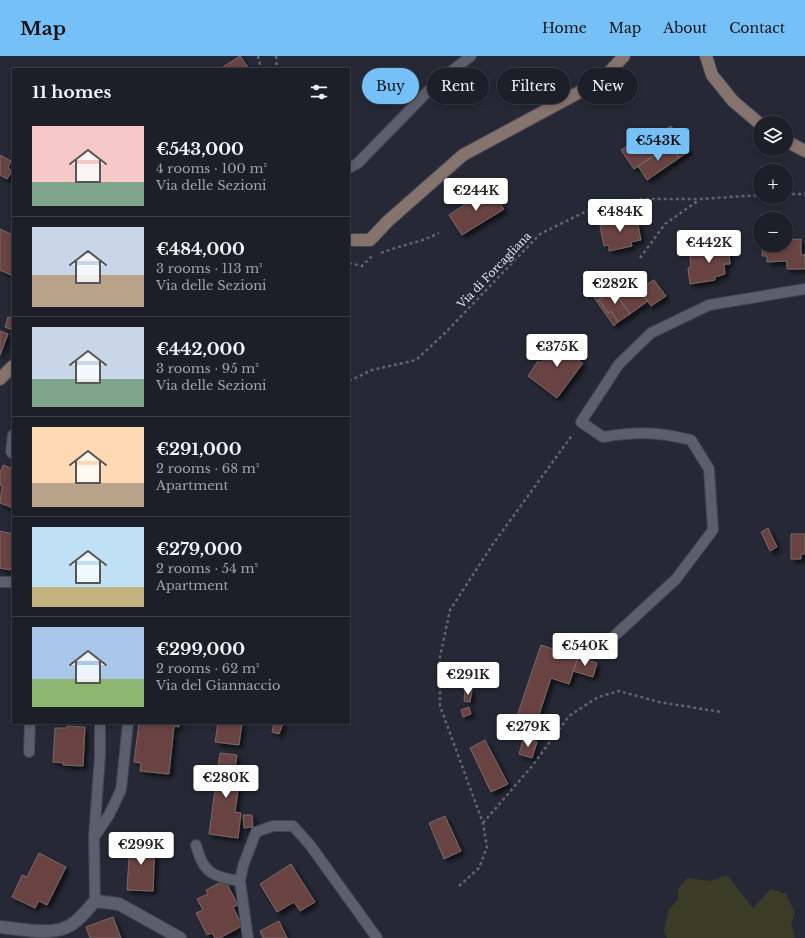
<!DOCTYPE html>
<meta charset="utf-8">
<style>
:root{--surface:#1c1f28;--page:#252730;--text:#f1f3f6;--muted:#a0a2a8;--line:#3a3d45;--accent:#75c0f6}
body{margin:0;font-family:"Libre Baskerville",serif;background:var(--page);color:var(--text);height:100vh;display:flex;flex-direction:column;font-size:15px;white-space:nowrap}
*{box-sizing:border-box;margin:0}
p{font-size:13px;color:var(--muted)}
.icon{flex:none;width:22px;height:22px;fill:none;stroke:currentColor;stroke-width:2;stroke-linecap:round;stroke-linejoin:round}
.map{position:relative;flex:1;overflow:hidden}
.details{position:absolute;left:12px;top:12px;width:338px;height:656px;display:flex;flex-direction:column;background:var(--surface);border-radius:0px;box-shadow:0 2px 6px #0003,0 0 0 1px var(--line)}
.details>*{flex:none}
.top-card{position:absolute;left:362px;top:12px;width:380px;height:36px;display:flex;gap:8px}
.buttons{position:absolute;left:753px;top:60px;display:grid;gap:8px}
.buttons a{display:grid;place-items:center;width:40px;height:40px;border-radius:50%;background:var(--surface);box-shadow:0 2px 6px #0003,0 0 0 1px var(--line);font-size:20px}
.price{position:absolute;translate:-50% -34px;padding:0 9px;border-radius:4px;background:#fff;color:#222;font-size:13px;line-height:26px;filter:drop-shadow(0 1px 2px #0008)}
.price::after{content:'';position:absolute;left:50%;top:24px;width:12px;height:9px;margin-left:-6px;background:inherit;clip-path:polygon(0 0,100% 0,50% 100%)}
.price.active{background:var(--accent);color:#111}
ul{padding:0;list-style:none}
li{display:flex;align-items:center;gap:12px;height:100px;padding:0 20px}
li+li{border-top:1px solid var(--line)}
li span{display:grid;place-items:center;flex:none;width:112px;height:80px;border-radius:0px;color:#555}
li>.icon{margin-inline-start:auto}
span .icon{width:48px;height:48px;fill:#fffc;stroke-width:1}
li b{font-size:17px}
h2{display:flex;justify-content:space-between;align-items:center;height:48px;padding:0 20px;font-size:17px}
.tag{padding:0 14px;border-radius:18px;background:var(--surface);box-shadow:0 2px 6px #0003,0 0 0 1px var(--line);font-size:14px;line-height:36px}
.tag.active{background:var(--accent);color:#111}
header{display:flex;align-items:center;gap:24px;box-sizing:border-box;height:56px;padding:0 20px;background:var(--accent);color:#111}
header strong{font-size:19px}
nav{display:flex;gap:22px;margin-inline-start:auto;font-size:14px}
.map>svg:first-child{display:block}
.green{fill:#3a3c26}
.building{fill:#694343;stroke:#796867;filter:url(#shadow)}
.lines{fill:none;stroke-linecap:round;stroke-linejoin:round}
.lane-casing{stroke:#42444f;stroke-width:12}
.street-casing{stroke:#42444f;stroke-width:14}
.secondary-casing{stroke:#42444f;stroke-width:14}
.path{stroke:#61646f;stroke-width:2.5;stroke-dasharray:3 3;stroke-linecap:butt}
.lane{stroke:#5b5e6c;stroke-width:10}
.street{stroke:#5b5e6c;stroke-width:12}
.secondary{stroke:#85746d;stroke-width:12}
.labels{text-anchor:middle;stroke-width:4;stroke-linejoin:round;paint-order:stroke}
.street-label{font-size:11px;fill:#e5e7f0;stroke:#262935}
</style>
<header>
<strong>Map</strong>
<nav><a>Home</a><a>Map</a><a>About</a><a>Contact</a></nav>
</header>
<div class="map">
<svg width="805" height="882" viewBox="0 0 805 882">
<defs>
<filter id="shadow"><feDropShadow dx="3.5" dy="3.5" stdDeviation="2" flood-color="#0009"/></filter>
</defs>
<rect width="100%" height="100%" fill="#262935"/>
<path class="green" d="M727,819L753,852L771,833L786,838L795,857L791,868L795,882H667L664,875L669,853L678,844V833L687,822L711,825Z"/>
<path class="building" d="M240,0L249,13H220Z
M671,70L689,95L679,102L670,89L634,113L621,94L650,75L655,83L659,80L658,78Z
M670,89L679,102L647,124L638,110Z
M0,99L11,105L8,112L12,115L7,123L0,119Z
M490,132L504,153L462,179L449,159Z
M631,159L632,165L637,164L641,184L631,186L632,190L609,195V189L604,190L600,170L610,168L609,163Z
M0,173L13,179V220L0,214Z
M801,183V199H805V213H787V205L767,206V200H762L763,189H786V184Z
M728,188L730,208H724L725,218L715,221V224L690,228L688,212L691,211L690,200L703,198V192Z
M611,222L617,231L597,246L591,237Z
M654,224L666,240L651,250L639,233Z
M630,227L636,236L639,233L648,245L630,258L618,241L622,237L620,234Z
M617,231L622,237L618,241L630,258L618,266L611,255L608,257L599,244Z
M599,244L608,257L611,255L618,266L614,270L597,246Z
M8,261L13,262V274L5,271Z
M0,275L8,278L0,299Z
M561,282L582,297L578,304L583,307L557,342L528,320L538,305L541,307Z
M3,409L13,413V452L0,447L2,430L0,429V417Z
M768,472L777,491L770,495L761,476Z
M0,475L13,478V507L10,514L0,512Z
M791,478H805V498H801V503H791Z
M541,589L578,601L569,628L551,622L536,668L517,660Z
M578,601L597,607L593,621L573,615Z
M465,634H472L470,646L464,645Z
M469,651L471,658L463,661L461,654Z
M519,661L536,668L530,684L513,677Z
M139,667H179V671L174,670L169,718L140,715L141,707L134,706Z
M218,667H242L239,689L215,686Z
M274,667H283L279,678L272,676Z
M536,668L544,671L540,682L531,680Z
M67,670L85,671L83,710L63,709L64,707L53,706L55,672H67Z
M524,681L537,686L532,702L519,698Z
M485,684L508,728L491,736L470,692Z
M220,697L237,699L235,713L241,714L235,756L241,757L238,782L209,778Z
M243,759H252L253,771L244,772Z
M445,760L461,795L444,803L429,767Z
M130,784L155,785L153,835L127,834Z
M39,797L66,811L47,849L39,845L35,852L12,841L22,819L27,821Z
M291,808L315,846L300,855L294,846L277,856L260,828Z
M225,824L238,849L233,851L242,870L220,882H215L212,877L207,879L196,857L203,854L197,843L208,838L206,834Z
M113,861L121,882H90L86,871Z
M279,865L287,882H263L260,875Z"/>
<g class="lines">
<defs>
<path id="lane" d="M349,112L358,107L436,27L471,0
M13,379L11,396L13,398
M0,526H13
M610,584L676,523L713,474L709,413L691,384C659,376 636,375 603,381L581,366L619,308L651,277L709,249L805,233
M29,696L30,667
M95,780L109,759L121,734L128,667
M196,789C203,817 213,821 240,825
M95,845L94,780L100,700V667
M248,882L240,825L243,810L256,776L273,770H293L310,789L377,882"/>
<path id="street" d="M0,871C18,873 45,878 62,873C76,869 86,855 95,845L119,848L180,882"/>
<path id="secondary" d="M706,0L712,19L733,45L760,68
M786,85L805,95
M349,184H370L388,165L463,99L602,24L624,0
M0,323L13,310"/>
</defs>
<use href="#lane" class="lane-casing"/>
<use href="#street" class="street-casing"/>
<use href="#secondary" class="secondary-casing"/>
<path class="path" d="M258,0L261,13
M276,0L277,13
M786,138H805
M381,197C400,189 420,187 439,177
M640,202L665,168L699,144
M349,207L362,210L372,200
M349,325L372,314L416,304L444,278L540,178L593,152L641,143H700L760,139
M483,767L533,709L569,660L598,641L619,635L659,646L721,656
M459,830L479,812L487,791L483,767L440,650V601L450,554L493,488L573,378"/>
<use href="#lane" class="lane"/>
<use href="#street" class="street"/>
<use href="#secondary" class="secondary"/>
</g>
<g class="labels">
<g class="street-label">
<text transform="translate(494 214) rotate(-46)" y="4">Via di Forcagliana</text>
</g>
</g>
</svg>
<div class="buttons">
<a><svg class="icon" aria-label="layers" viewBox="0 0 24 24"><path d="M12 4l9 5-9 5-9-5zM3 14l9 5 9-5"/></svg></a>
<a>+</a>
<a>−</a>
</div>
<b class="price active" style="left:658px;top:106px">€543K</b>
<b class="price" style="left:476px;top:156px">€244K</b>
<b class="price" style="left:620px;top:177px">€484K</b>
<b class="price" style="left:709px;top:208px">€442K</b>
<b class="price" style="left:615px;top:249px">€282K</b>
<b class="price" style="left:557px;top:312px">€375K</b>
<b class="price" style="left:585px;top:611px">€540K</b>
<b class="price" style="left:468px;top:640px">€291K</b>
<b class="price" style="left:528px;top:692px">€279K</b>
<b class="price" style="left:226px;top:743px">€280K</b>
<b class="price" style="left:141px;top:810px">€299K</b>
<div class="top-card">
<a class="tag active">Buy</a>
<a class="tag">Rent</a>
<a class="tag">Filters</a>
<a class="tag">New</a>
</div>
<section class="details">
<h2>11 homes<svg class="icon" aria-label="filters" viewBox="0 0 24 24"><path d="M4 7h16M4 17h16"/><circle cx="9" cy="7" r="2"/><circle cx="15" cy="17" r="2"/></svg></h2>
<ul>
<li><span style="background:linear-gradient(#f6c9c9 70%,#7fa58c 0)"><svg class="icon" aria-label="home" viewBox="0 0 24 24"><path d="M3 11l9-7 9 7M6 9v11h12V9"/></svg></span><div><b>€543,000</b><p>4 rooms · 100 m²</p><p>Via delle Sezioni</p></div></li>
<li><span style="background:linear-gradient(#c9d6e8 60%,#b9a48a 0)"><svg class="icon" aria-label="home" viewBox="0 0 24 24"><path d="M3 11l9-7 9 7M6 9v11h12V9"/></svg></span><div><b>€484,000</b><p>3 rooms · 113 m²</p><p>Via delle Sezioni</p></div></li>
<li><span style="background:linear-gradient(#c9d6e8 65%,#7fa58c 0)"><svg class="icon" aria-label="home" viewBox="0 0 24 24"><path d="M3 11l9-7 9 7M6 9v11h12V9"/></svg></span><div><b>€442,000</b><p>3 rooms · 95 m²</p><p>Via delle Sezioni</p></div></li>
<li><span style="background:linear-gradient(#ffd9b3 70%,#b9a48a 0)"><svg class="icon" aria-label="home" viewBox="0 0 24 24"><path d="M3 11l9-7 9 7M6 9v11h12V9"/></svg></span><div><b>€291,000</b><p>2 rooms · 68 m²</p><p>Apartment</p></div></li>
<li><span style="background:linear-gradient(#bfe0f5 75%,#c2b280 0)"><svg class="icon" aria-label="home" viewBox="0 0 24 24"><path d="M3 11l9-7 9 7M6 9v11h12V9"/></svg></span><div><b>€279,000</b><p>2 rooms · 54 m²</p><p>Apartment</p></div></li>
<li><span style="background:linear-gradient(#a9c7e8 65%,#8fb573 0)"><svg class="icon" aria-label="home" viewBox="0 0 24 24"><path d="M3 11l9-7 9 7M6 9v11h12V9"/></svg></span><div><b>€299,000</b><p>2 rooms · 62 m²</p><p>Via del Giannaccio</p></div></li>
</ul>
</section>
</div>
